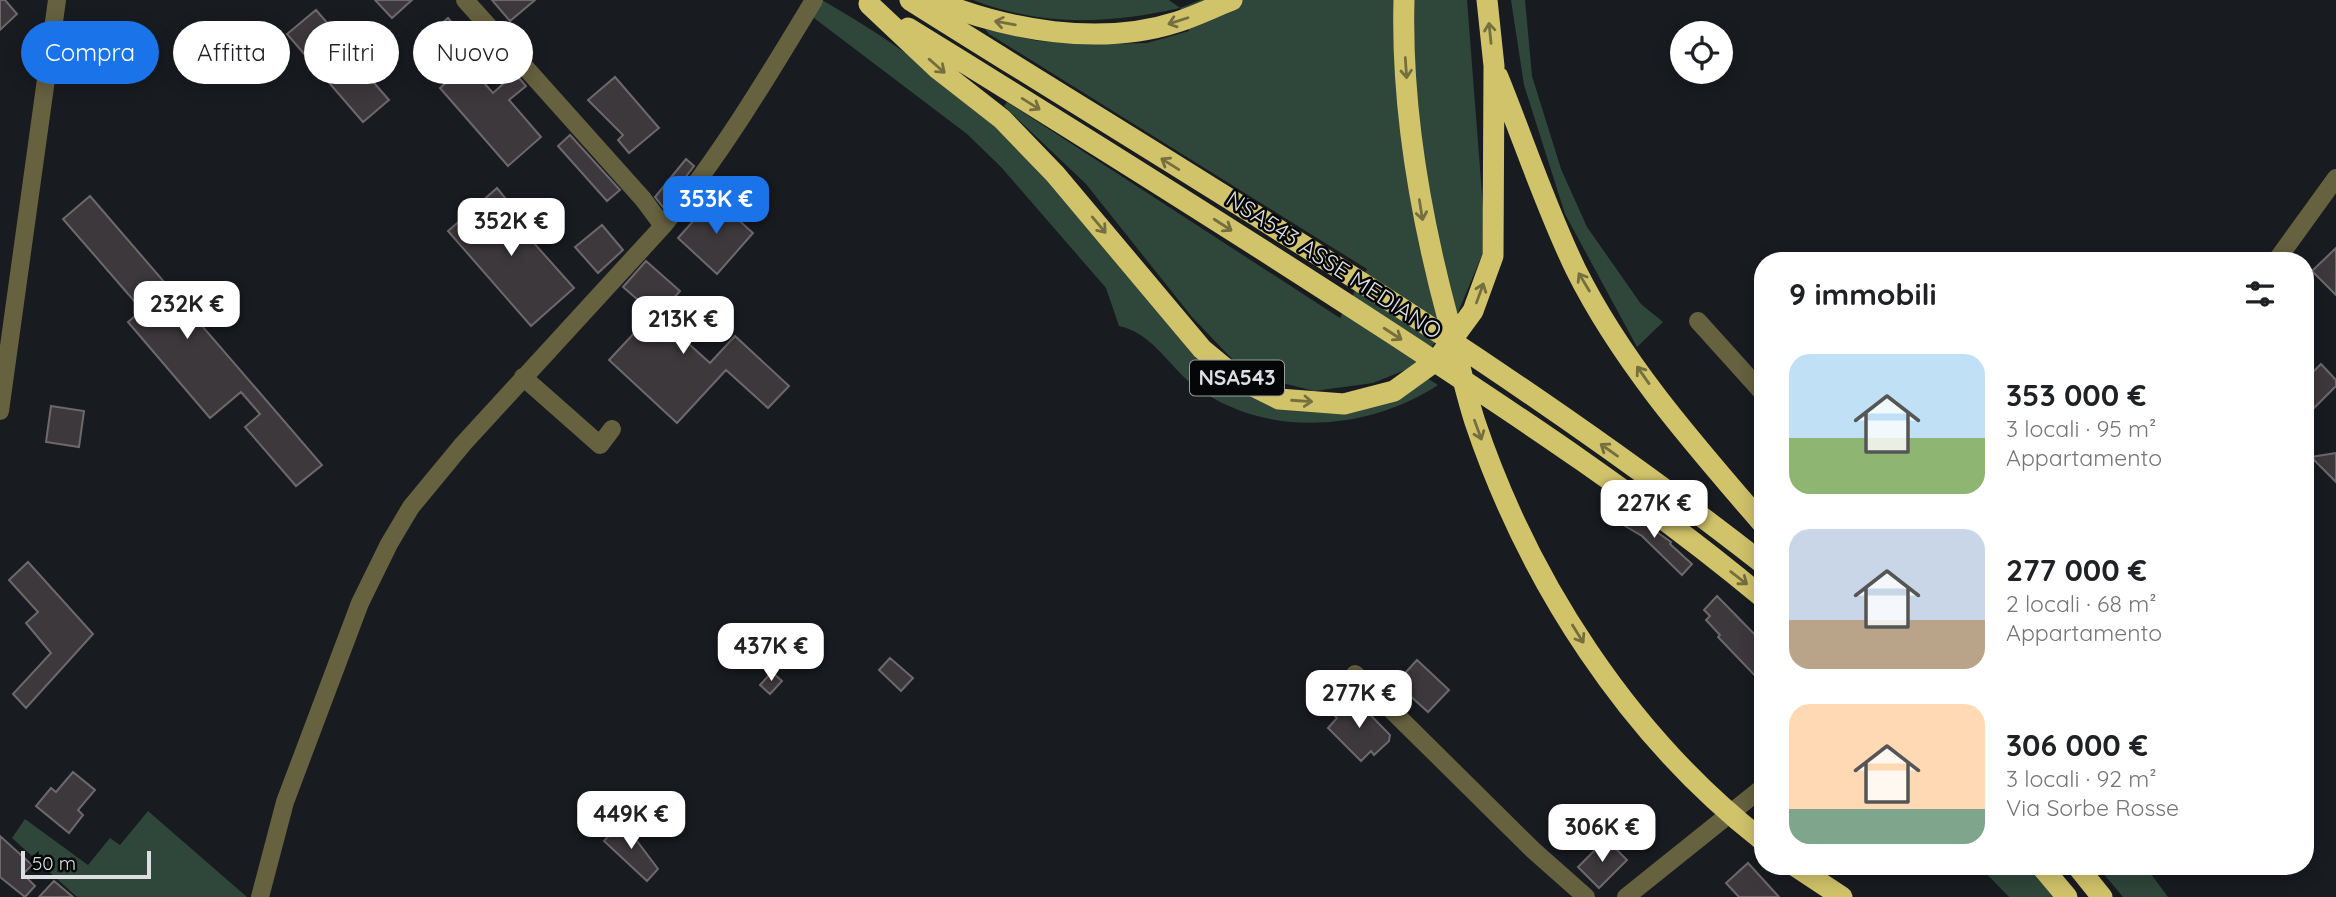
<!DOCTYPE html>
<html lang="it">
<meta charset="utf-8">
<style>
:root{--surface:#fff;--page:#f2f2f2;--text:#202124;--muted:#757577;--accent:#1a73e8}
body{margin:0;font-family:Quicksand,sans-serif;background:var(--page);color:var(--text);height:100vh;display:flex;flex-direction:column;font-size:26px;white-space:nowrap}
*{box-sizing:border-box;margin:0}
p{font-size:23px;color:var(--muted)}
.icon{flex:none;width:38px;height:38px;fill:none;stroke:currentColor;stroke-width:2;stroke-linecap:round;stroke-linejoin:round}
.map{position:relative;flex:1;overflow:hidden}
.sheet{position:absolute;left:1754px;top:252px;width:560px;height:623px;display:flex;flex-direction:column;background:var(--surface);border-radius:28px;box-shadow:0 4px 18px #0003}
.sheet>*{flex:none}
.hud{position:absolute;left:21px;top:21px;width:665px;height:63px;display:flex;gap:14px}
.buttons{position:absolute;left:1670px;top:21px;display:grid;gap:14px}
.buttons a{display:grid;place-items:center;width:63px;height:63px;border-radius:50%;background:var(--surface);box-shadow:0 4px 18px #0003;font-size:35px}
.scale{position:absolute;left:21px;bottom:18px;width:130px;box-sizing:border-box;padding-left:7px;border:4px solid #dcdee1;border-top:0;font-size:19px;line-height:24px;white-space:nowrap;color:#dcdee1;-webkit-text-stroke:5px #050608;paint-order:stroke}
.price{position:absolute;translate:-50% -60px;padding:0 16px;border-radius:14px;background:#fff;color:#222;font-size:23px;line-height:46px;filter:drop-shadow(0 2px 4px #0008)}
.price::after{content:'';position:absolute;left:50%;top:42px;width:21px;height:16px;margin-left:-10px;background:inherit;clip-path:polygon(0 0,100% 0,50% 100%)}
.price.active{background:var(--accent);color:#fff}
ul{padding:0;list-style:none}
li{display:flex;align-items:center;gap:21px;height:175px;padding:0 35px}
li span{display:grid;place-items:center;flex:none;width:196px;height:140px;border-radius:21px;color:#555}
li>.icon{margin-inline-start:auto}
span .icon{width:84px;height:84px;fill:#fffc;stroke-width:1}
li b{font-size:30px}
h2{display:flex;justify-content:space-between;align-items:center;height:84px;padding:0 35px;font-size:30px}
.tag{padding:0 24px;border-radius:32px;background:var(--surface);box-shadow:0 4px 18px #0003;font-size:24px;line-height:63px}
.tag.active{background:var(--accent);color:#fff}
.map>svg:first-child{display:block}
.green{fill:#2f463a}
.building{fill:#3d383b;stroke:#6d686c;stroke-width:2}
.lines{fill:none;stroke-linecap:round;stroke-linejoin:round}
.minor{stroke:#66613f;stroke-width:18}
.highway{stroke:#d1c36a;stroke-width:21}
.oneway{stroke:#756e3e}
.labels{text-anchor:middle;stroke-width:5;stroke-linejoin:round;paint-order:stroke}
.shield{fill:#050608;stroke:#9c9da0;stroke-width:2}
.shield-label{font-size:21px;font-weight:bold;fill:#dcdee1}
.street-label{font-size:23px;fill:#dcdee1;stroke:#050608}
</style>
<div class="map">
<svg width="2336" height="897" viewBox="0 0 2336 897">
<rect width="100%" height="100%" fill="#181b20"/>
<path class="green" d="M822,0C895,42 967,93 1025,154C1085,218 1139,290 1195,357C1225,384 1265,406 1306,410C1324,412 1404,384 1427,378L1438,385C1367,432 1262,439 1192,384C1167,364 1152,333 1119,326L1106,288L1001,167L967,134L810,15Z
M973,0H1169L1180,8L1201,0H1467L1483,207L1482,255L1454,322L1413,367L1373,383L1314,391L1271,380L1234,361L1192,317L1086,184L1004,106L1007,102L1340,318L1367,269L989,34L985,29L1038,41L1104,44L1147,43L1189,31L1180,8C1108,24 1043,27 973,0Z
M1511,0H1525L1532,76L1561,169L1587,227L1641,304L1663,322L1637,347L1565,214L1524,85Z
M148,811L247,897H77L12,838L25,819L88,865L110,838L120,845Z
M1979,866H2032L2059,897H2009Z
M2097,866H2145L2168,897H2123Z"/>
<path class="building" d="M0,0H5L17,14L0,30Z
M375,0H412L392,18Z
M492,0H535L510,21Z
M316,10L344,42L341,45L389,100L363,122L287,34Z
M448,18L459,31L469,22L483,38L461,57L493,93L515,73L526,86L509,100L541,137L508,166L440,88L448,81L417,46Z
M615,77L659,128L629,153L618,140L623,135L588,100Z
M570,135L620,190L607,201L558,146Z
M686,159L694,166L663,207L655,197Z
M497,188L514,209L508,214L574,288L531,326L448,231Z
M90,196L322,465L296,486L245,427L260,414L241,392L210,418L128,322L142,310L63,219Z
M714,198L753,233L717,274L678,238Z
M602,225L623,250L598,273L575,247Z
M2336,248V295L2312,271Z
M646,261L680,291L658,316L710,363L735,336L789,386L768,408L726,370L677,423L609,360L653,313L623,287Z
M2321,364L2336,380V386L2305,417V380Z
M51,406L84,411L79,447L46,442Z
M2336,453V482L2311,457Z
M1623,508L1671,542L1670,544L1692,564L1682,575L1642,536L1613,519Z
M28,562L93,634L26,708L13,694L51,653L26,623L38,612L9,580Z
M1717,596L1762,642V683L1718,637L1720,635L1706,620L1710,616L1704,610Z
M890,658L913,678L901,691L879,670Z
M1417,660L1449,690L1428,712L1396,683Z
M772,672L782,681L770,694L760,685Z
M1350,699L1356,700L1390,735L1389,741L1374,755L1371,751L1361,761L1328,728L1337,718L1334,715Z
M73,772L95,790L78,810L83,815L69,833L36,806L51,788L56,792Z
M622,821L658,869L647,881L604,841Z
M0,836L32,865L23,874L35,886L25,897L0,877Z
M1606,839L1627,860L1599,888L1578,867Z
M1748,863L1779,897H1739L1726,883Z
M54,881L73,897H39Z"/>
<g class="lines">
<path class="minor" d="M663,226C721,155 767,78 814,0
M2276,261L2336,178
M1698,321L1762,392
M523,377L600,445L612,429
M0,411L57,0
M1355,674L1533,850L1586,897
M260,897L285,802L360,603L389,544L411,507L463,444L663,226L643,199L465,0
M1626,897L1762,788"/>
<path class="highway" d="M910,0C1197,181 1494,353 1762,563
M933,0C1007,30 1099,47 1177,22C1196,16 1214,7 1232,0
M1404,0C1401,108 1420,215 1448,319C1457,353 1464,388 1475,422C1529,582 1628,735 1762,840
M869,4L938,69L1002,119L1055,174L1202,349L1237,378L1279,399L1344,404L1394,391L1437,360L1473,311L1493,256L1494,66L1487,0
M908,28C1072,129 1235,231 1396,336C1521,418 1647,501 1762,597
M1498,77C1524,141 1546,208 1576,270C1623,364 1694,444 1762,523
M1795,866L1842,897
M2041,866L2067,897
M2077,866L2102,897"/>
</g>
<defs><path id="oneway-shaft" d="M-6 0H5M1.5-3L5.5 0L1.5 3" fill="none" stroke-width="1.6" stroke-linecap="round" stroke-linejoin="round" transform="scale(1.75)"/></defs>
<g class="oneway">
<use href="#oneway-shaft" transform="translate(1178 21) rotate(162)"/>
<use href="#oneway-shaft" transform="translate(1005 23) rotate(-170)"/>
<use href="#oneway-shaft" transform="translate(1490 33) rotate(-96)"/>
<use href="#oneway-shaft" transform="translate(937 66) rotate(41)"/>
<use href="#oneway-shaft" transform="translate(1406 68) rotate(86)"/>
<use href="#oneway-shaft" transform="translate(1031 104) rotate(32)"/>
<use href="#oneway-shaft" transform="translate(1170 164) rotate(-148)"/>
<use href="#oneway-shaft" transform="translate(1421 210) rotate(81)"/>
<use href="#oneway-shaft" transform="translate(1099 225) rotate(50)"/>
<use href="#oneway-shaft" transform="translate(1223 225) rotate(33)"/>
<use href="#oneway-shaft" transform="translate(1584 282) rotate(-121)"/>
<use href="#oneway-shaft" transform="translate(1480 293) rotate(-70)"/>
<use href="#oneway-shaft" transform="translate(1393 334) rotate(33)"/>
<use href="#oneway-shaft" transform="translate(1643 375) rotate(-125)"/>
<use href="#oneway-shaft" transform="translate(1302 401) rotate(4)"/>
<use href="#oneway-shaft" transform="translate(1478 430) rotate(70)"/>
<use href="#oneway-shaft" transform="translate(1609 450) rotate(-145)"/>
<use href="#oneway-shaft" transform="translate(1739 578) rotate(38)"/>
<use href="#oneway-shaft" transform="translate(1578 634) rotate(58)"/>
</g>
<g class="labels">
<rect class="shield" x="1190" y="360.5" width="94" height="35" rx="5"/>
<g class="shield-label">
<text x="1237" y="385">NSA543</text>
</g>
<g class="street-label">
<text transform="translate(1334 265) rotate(33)" y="8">NSA543 ASSE MEDIANO</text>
</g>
</g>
</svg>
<div class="buttons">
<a><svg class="icon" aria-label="locate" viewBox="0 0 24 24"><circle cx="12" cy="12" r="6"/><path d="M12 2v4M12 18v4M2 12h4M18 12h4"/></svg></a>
</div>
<div class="scale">50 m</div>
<b class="price active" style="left:716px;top:236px">353K €</b>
<b class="price" style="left:511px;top:258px">352K €</b>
<b class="price" style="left:187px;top:341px">232K €</b>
<b class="price" style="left:683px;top:356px">213K €</b>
<b class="price" style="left:1654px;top:540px">227K €</b>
<b class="price" style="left:771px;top:683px">437K €</b>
<b class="price" style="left:1359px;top:730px">277K €</b>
<b class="price" style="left:631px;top:851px">449K €</b>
<b class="price" style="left:1602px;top:864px">306K €</b>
<div class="hud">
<a class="tag active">Compra</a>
<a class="tag">Affitta</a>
<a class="tag">Filtri</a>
<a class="tag">Nuovo</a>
</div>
<section class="sheet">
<h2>9 immobili<svg class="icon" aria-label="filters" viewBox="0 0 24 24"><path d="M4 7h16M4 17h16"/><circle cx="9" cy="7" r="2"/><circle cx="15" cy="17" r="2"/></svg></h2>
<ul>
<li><span style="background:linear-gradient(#bfe0f5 60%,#8fb573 0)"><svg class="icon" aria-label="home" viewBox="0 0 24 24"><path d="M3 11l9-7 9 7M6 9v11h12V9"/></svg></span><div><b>353 000 €</b><p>3 locali · 95 m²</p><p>Appartamento</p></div></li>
<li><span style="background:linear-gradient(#c9d6e8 65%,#b9a48a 0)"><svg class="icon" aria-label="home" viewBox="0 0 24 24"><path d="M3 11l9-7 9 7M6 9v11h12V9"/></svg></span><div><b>277 000 €</b><p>2 locali · 68 m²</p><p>Appartamento</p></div></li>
<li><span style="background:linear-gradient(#ffd9b3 75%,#7fa58c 0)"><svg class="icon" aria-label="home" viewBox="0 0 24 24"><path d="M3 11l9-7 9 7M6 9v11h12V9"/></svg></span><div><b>306 000 €</b><p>3 locali · 92 m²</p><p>Via Sorbe Rosse</p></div></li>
</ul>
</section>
</div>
